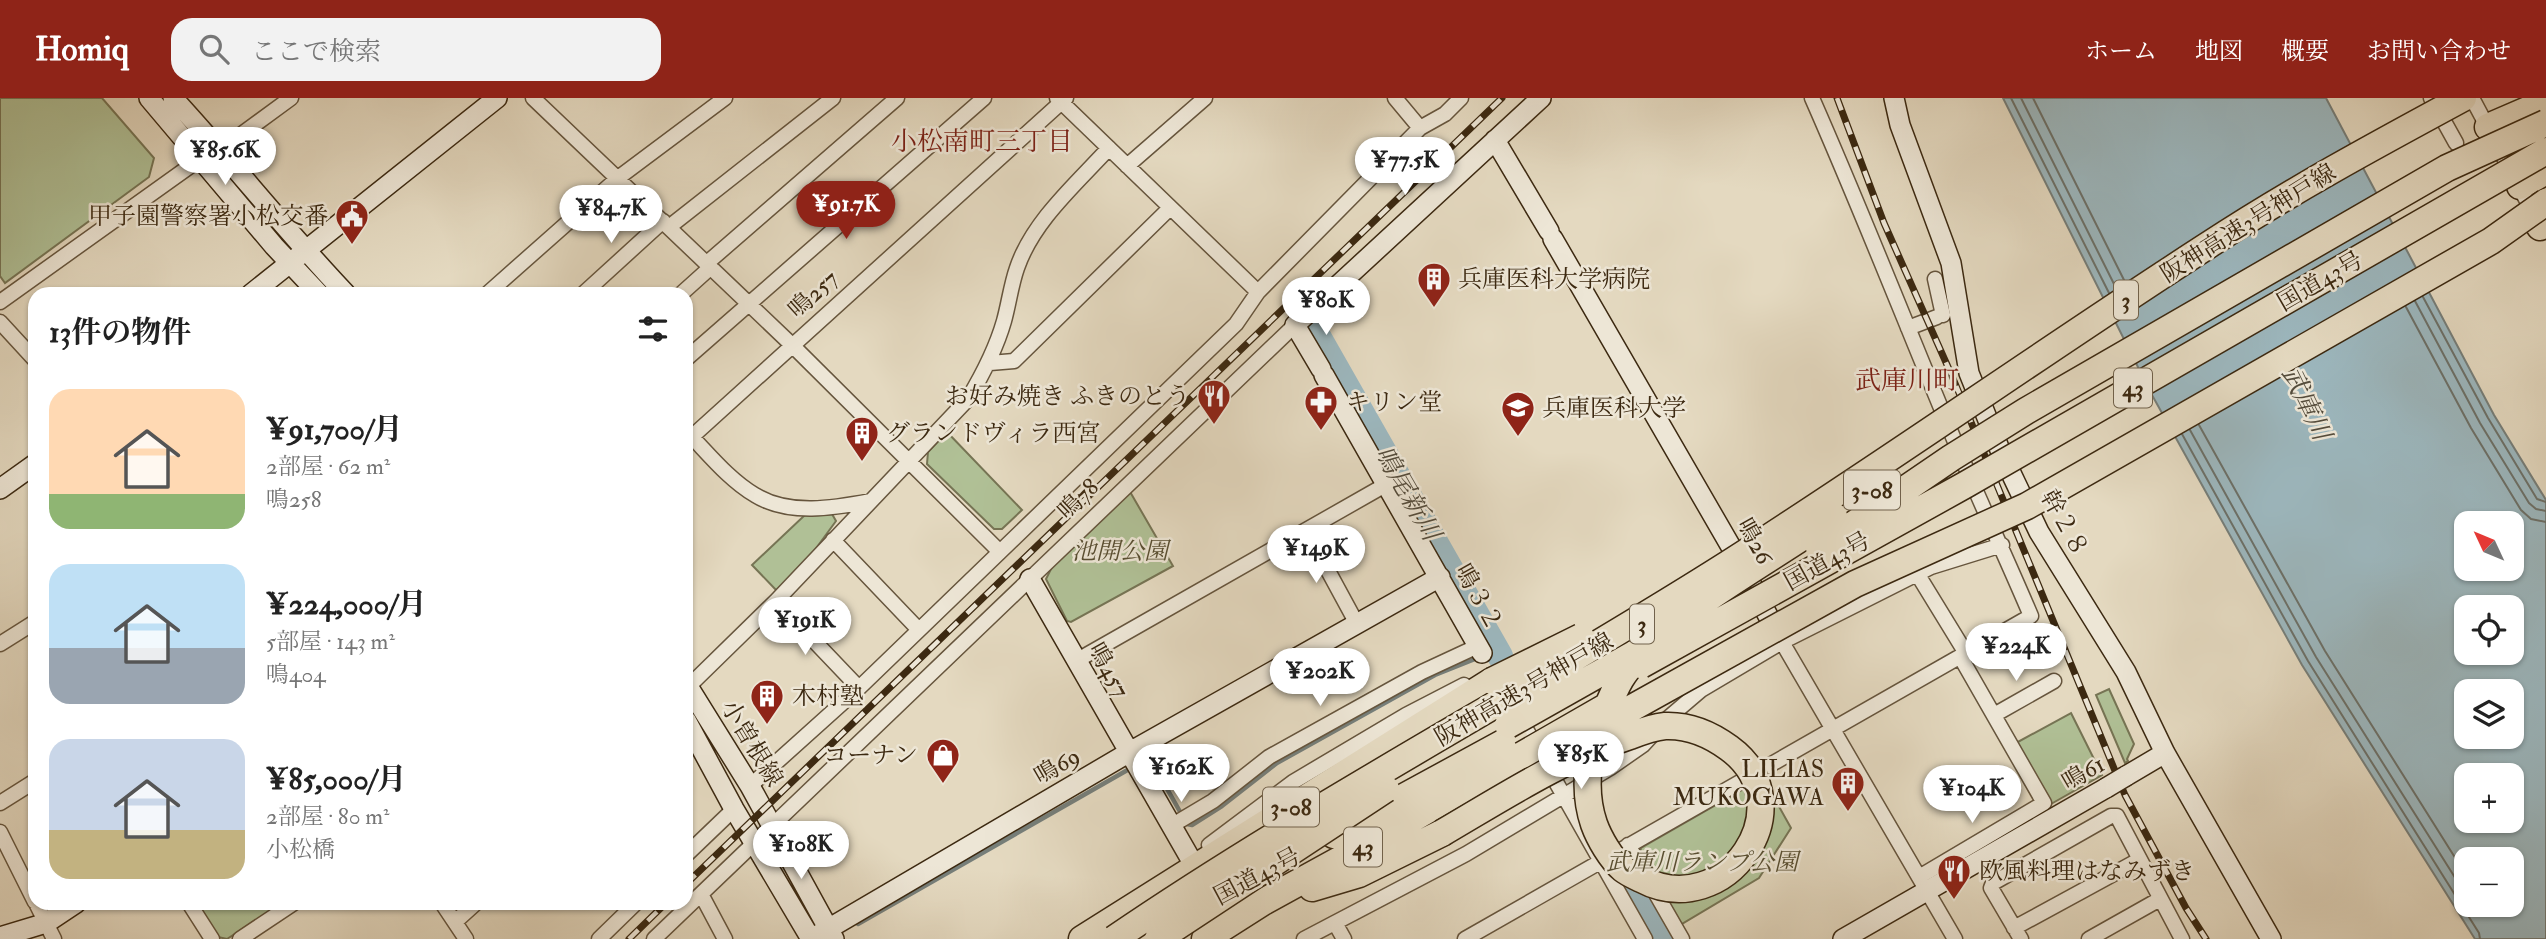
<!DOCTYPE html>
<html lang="ja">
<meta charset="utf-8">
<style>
:root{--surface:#fff;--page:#f2f2f2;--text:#222;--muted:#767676;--accent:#8f2418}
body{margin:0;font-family:"IM FELL Double Pica","Noto Serif JP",serif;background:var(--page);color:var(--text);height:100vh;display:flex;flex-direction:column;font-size:26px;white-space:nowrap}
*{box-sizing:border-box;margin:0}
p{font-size:23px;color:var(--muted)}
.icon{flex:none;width:38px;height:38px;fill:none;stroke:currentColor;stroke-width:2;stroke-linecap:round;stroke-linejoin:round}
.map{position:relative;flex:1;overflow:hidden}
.drawer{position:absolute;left:28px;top:189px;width:665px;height:623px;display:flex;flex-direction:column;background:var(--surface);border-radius:21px;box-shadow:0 2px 5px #0004}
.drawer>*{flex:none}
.needle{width:46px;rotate:314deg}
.fabs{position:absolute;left:2454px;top:413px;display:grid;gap:14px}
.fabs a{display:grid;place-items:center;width:70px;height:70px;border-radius:14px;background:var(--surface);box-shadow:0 2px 5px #0004;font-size:35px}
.price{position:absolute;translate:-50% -60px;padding:0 16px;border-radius:24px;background:#fff;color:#222;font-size:23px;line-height:46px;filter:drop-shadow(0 2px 4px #0008)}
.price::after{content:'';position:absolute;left:50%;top:42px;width:21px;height:16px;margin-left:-10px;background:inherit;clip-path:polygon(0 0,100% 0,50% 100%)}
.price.current{background:var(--accent);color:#fff}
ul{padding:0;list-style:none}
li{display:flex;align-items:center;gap:21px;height:175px;padding:0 21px}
li span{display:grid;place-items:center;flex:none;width:196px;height:140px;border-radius:21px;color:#555}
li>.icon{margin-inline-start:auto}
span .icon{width:84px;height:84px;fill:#fffc;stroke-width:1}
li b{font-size:30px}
h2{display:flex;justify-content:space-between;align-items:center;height:84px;padding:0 21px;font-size:30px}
header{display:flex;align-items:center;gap:42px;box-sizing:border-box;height:98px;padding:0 35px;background:var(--accent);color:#fff}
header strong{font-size:33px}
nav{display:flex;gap:38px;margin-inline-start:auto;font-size:24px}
.search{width:490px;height:63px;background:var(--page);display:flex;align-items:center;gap:18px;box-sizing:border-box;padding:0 24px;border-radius:21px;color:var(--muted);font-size:26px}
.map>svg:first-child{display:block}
.green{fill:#b0c096;stroke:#767454;stroke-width:2}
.water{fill:#9cb7be;stroke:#767e79;stroke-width:2;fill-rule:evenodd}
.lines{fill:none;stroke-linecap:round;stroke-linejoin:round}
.shore{stroke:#6c7068;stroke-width:2}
.stream{stroke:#767e79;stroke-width:4.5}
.river{stroke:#9cb7be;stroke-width:26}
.street-casing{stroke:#66553d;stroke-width:17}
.secondary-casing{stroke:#3c2911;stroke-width:22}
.highway-casing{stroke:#3c2911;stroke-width:29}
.street{stroke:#ede6d6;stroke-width:14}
.secondary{stroke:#ede6d6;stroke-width:19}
.highway{stroke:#e4d9c0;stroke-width:26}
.rail-casing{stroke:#3c2911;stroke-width:7}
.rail{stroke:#ede6d6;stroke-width:4.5;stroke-dasharray:13;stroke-linecap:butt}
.secondary-bridge-casing{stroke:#3c2911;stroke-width:22;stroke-linecap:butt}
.highway-bridge-casing{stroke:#3c2911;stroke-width:29;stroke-linecap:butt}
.secondary-bridge{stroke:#ede6d6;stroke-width:19}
.highway-bridge{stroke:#e4d9c0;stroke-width:26}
.labels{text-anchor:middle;stroke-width:5;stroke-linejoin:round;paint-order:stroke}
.shield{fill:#ede6d6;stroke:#71624c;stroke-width:2}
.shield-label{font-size:23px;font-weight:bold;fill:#3c2911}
.poi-label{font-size:24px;fill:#3c2911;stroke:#ede6d6;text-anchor:start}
.street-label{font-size:24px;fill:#3c2911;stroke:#ede6d6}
.park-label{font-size:24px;font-style:italic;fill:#594f32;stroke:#ede6d6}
.neighbourhood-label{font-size:26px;fill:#7a1f14;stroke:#ede6d6}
.water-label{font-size:26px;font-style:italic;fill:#544c3c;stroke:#ede6d6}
</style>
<header>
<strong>Homiq</strong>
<div class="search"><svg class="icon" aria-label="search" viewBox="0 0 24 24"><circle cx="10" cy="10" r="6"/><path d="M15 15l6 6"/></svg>ここで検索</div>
<nav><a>ホーム</a><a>地図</a><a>概要</a><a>お問い合わせ</a></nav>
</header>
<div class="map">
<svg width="2546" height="841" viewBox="0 0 2546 841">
<rect width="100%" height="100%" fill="#e4d9c0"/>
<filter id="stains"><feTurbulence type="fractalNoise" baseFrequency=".00286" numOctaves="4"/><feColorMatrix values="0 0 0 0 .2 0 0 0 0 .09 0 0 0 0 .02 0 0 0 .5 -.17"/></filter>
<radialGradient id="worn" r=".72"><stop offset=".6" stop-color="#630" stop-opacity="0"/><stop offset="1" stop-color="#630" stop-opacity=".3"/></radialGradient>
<path class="green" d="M0,0H102L154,60L149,79L5,185L0,178Z
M947,334L1022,412L1002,431H994L927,366L928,354Z
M1129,392L1173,468L1071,524L1067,523L1046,481L1056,461Z
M806,416H832L836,423L806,464L777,493L752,467Z
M2109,591L2134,646L2127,661L2128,663L2125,665L2096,597Z
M2071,615L2102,677L2051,706L2016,645Z
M1763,680L1791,730L1759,780L1680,827L1640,755L1641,750Z
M196,805H282L227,841L218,839Z"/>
<path class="water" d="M2003,0H2326L2494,317L2546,402V841H2475L2302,567L2152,297ZM2466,425H2511V471H2466ZM2466,509H2511V555H2466ZM2466,593H2511V639H2466ZM2466,677H2511V723H2466ZM2466,761H2511V807H2466Z"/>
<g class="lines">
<path class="shore" d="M2011,0L2109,195
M2021,0L2116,190
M2033,0L2125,184
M2423,199L2488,320L2537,401L2546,404
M2415,203L2480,325L2529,405L2536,411L2546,413
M2406,209L2471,330L2521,412L2531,421L2546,424
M2199,327L2325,553L2466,777
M2190,332L2316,559L2466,797
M2182,336L2308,563L2479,835L2480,841"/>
<path class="stream" d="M1488,556L1497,553
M1141,664L1149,659L1187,726L1192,727L1222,708L1277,665L1435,577L1480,559
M858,826L1131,670"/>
<path class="river" d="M1315,233L1500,558
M1632,780L1667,841"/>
<defs>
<path id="street" d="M533,0L793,248L999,453
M1057,0L1258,194
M1395,0L1420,30
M2431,0L2456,45
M2472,0L2535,118
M220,52L291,0
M1127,68L1205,0
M669,129L833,0
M707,165L897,0
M1935,181L1943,217
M487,196L618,80L725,0
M583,196L663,123
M681,196L711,169
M0,204L200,61
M0,224L35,262
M1908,230L1937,219
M686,261L984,0
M990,265L1014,263L1170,110
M692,339C711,359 731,383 755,397C789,418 834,410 871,403
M686,344L1066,0
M1306,432L1357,526
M833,442L919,532
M1918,477L1967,557
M776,503L859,590
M1782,544L1955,841
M0,546L35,524
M1076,563L1387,386
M688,589L776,503L968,301C983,276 996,251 1004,223C1009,205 1011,187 1017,170C1033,123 1076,86 1109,50
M1518,617L1645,841
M1994,617L2054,583
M750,688L859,590L1236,226L1258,194L1420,30L1445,16L1461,0
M0,705L35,683
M1171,728L1213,703L1269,659L1422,574L1478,548
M0,734L35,804
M1209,747L1293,684L1406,617L1464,587
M1628,747L1682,841
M686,757L734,711
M1919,779L2044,705L1961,560
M701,796L725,841
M36,805L54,841
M189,805L212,841
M442,805L466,841
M455,824L476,805
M1335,825L1344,841
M2014,830L2139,762
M240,841L294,805
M599,841L636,805
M654,841L1295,227
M1304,841L1466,756L1610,670L1643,647L1667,621L1701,592L1782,544L1931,469L2002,447
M1465,841L2031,518C2009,466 1985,415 1963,363C1912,242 1865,120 1812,0
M2021,841L1991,790L1993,785L2111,718H2117L2182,841
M2089,841L2160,801"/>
<path id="secondary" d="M149,0L274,148L319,196
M173,0C232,64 286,133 346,196
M1894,0L1900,27L1951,165L1969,275L2000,352L2039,434L2126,574L2165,655L2271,841
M1495,42L1549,133
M1553,141L1734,454L1782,544
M251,196L497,0
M1321,271L1295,227L1541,0
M1324,277L1482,555
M0,391L35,366
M1030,481L1190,760
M686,585L750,688L834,841
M686,622L734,711L811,841
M2126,678L2165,655
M0,839L46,825L76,805
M811,841L1128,655L1440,479
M1843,841L2106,690"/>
<path id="highway" d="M2488,29L2546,4
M2520,88L2546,73
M2540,129L2546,124
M1334,737L1514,639
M1312,790L1359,776L1442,735
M1082,841L1492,583
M1205,841L1263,804L1374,743L1522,657"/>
</defs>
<use href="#street" class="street-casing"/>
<use href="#secondary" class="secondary-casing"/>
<use href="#highway" class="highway-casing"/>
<use href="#street" class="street"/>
<use href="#secondary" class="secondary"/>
<use href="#highway" class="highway"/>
<defs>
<path id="rail" d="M1837,0L1884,125L1952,278L2125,697L2186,810L2206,841
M686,786L1502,0
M629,841L666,805"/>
</defs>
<use href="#rail" class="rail-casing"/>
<use href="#rail" class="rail"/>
<defs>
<path id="secondary-bridge" d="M2106,690L2126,678"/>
<path id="highway-bridge" d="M1819,450L1951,360L2026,313L2447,70L2546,25
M1641,567L1965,387L2546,53
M1492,583L1581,539
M1508,627L1634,556
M1596,630L1855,486L2027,408L2491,143L2546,104
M1522,657L1609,607
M1442,735C1502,700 1563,660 1630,638C1640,634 1654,629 1665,628C1689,627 1710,636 1729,650C1807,707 1726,826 1641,781C1635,778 1628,775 1623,771C1611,761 1599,740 1594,726C1582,691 1588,651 1603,618C1610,605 1615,588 1624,576C1646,543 1678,521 1710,499C1751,471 1793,446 1834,418
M1114,841C1312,706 1525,595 1728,466C1889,363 2046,252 2207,148C2289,94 2376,47 2463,0
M1158,841L1386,691"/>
</defs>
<use href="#secondary-bridge" class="secondary-bridge-casing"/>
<use href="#highway-bridge" class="highway-bridge-casing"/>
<use href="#secondary-bridge" class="secondary-bridge"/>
<use href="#highway-bridge" class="highway-bridge"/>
</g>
<defs>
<symbol id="civic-pin" viewBox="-11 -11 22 30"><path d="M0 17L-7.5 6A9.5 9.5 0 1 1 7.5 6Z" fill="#8f2418" stroke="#ede6d6"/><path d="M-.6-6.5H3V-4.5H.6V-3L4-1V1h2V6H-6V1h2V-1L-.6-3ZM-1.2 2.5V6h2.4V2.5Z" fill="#fff"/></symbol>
<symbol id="building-pin" viewBox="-11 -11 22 30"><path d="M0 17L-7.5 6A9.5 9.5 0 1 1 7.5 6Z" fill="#8f2418" stroke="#ede6d6"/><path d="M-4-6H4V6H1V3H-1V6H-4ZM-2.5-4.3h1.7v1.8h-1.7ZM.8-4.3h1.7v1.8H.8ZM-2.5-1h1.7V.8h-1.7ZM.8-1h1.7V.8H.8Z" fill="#fff"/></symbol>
<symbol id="restaurant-pin" viewBox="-11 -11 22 30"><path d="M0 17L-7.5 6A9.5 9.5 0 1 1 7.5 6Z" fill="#8f2418" stroke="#ede6d6"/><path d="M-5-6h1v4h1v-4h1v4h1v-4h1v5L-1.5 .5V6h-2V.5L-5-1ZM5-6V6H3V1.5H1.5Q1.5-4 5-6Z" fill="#fff"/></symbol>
<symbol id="pharmacy-pin" viewBox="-11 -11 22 30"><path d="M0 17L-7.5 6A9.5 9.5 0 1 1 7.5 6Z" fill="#8f2418" stroke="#ede6d6"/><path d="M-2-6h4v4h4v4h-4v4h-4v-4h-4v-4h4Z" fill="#fff"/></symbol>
<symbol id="university-pin" viewBox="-11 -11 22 30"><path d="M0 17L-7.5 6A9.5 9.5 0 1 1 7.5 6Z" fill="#8f2418" stroke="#ede6d6"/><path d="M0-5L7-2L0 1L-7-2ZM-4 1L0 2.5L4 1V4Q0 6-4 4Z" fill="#fff"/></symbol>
<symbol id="shop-pin" viewBox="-11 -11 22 30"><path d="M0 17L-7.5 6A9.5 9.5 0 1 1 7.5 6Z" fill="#8f2418" stroke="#ede6d6"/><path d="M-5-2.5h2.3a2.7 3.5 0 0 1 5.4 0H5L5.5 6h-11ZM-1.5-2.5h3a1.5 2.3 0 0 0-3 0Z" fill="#fff"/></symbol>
</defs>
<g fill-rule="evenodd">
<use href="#civic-pin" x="333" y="99" width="38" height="52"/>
<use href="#building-pin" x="1415" y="162" width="38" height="52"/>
<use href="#restaurant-pin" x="1195" y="279" width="38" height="52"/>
<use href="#pharmacy-pin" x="1302" y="285" width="38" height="52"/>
<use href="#university-pin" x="1499" y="291" width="38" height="52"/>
<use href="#building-pin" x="843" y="316" width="38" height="52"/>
<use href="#building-pin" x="748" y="579" width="38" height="52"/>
<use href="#shop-pin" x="924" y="638" width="38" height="52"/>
<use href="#building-pin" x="1829" y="666" width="38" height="52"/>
<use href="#restaurant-pin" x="1935" y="754" width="38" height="52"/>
</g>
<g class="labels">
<g class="shield">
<rect x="2114" y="182.5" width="24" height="39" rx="5"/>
<rect x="2114" y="270.5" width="38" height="39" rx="5"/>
<rect x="1844" y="372.5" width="56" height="39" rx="5"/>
<rect x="1630" y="506.5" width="24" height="39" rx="5"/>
<rect x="1263" y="689.5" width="56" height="39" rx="5"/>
<rect x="1344" y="729.5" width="38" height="39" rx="5"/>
</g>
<g class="shield-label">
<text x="2126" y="210">3</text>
<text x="2133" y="298">43</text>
<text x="1872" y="400">3-08</text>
<text x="1642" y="534">3</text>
<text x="1291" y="717">3-08</text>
<text x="1363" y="757">43</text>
</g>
<g class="poi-label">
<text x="328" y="126" text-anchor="end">甲子園警察署小松交番</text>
<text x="1458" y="189">兵庫医科大学病院</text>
<text x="1190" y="306" text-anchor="end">お好み焼き ふきのとう</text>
<text x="1346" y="312">キリン堂</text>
<text x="1542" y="318">兵庫医科大学</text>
<text x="886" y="343">グランドヴィラ西宮</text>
<text x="792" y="606">木村塾</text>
<text x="918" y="665" text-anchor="end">コーナン</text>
<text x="1824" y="679" text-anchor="end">LILIAS<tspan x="1824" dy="28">MUKOGAWA</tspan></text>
<text x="1979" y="781">欧風料理はなみずき</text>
</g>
<g class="street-label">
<text transform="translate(2248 125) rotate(-32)" y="8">阪神高速3号神戸線</text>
<text transform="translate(2320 183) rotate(-30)" y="8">国道43号</text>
<text transform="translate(813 196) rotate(-42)" y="8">鳴257</text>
<text transform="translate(1078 401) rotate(-44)" y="8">鳴78</text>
<text transform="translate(2065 425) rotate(61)" y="8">幹２８</text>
<text transform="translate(1755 443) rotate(61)" y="8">鳴26</text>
<text transform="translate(1827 463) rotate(-29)" y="8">国道43号</text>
<text transform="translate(1479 499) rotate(61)" y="8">鳴３２</text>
<text transform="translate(1109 572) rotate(61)" y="8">鳴457</text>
<text transform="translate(1524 591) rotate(-30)" y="8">阪神高速3号神戸線</text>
<text transform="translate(752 645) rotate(59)" y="8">小曽根線</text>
<text transform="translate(1057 668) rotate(-30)" y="8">鳴69</text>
<text transform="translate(2083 675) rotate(-30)" y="8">鳴61</text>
<text transform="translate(1257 778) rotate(-28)" y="8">国道43号</text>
</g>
<g class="park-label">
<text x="1120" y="461">池開公園</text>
<text x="1702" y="772">武庫川ランプ公園</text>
</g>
<g class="neighbourhood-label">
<text x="982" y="52">小松南町三丁目</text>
<text x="1907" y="291">武庫川町</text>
</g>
<g class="water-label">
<text transform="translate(2307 305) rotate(64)" y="9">武庫川</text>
<text transform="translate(1408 395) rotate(60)" y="9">鳴尾新川</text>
</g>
</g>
<rect width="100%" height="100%" filter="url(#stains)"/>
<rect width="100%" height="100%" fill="url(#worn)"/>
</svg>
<div class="fabs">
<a><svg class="needle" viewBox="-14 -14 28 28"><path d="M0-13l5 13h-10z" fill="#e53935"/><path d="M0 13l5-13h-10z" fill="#767676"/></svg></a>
<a><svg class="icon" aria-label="locate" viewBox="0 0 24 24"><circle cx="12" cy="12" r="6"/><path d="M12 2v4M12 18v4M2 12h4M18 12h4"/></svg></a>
<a><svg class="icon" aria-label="layers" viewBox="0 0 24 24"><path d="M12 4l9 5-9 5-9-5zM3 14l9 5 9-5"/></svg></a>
<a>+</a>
<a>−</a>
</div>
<b class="price" style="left:225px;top:89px">¥85.6K</b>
<b class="price" style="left:1405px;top:99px">¥77.5K</b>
<b class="price current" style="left:846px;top:143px">¥91.7K</b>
<b class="price" style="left:611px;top:147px">¥84.7K</b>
<b class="price" style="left:1326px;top:239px">¥80K</b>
<b class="price" style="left:1316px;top:487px">¥149K</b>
<b class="price" style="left:805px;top:559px">¥191K</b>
<b class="price" style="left:2016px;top:585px">¥224K</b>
<b class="price" style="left:1320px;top:610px">¥202K</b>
<b class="price" style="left:1581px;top:693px">¥85K</b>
<b class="price" style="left:1181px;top:706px">¥162K</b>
<b class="price" style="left:1972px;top:727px">¥104K</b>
<b class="price" style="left:801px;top:783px">¥108K</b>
<section class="drawer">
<h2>13件の物件<svg class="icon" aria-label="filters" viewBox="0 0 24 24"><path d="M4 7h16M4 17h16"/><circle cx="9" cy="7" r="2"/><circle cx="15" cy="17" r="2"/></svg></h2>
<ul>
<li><span style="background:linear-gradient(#ffd9b3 75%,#8fb573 0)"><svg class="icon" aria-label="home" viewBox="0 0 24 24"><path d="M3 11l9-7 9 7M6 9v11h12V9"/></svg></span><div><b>¥91,700/月</b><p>2部屋 · 62 m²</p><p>鳴258</p></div></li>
<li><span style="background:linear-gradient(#bfe0f5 60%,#9aa5b1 0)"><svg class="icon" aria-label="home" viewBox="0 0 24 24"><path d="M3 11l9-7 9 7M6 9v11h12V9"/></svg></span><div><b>¥224,000/月</b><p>5部屋 · 143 m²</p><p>鳴404</p></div></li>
<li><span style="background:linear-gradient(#c9d6e8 65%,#c2b280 0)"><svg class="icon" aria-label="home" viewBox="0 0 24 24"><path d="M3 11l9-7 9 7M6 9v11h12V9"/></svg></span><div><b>¥85,000/月</b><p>2部屋 · 80 m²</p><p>小松橋</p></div></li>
</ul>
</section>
</div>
